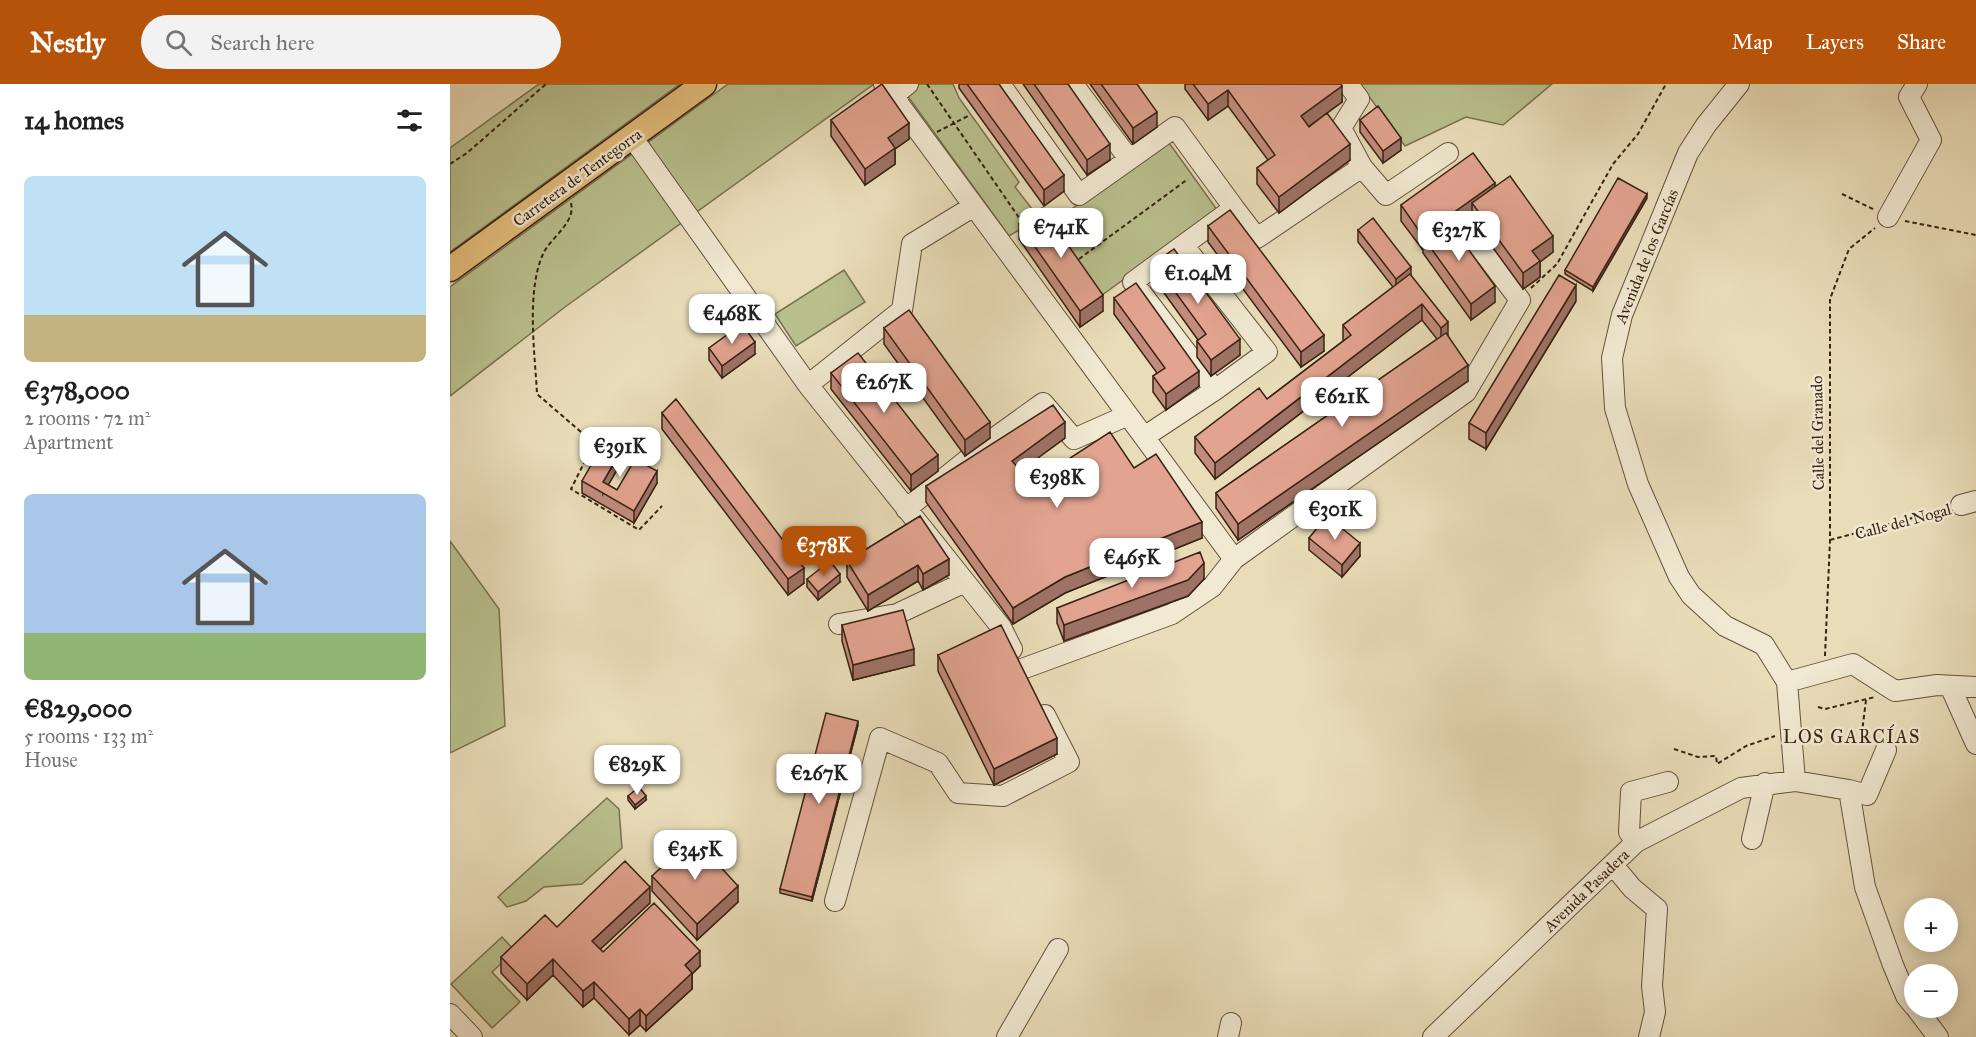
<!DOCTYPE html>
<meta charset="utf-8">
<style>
:root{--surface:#fff;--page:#f2f2f2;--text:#202124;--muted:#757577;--accent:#b45309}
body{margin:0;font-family:"IM FELL Great Primer",serif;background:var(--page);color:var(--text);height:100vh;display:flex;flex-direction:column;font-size:22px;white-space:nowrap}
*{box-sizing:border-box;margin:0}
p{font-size:20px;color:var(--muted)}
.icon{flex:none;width:33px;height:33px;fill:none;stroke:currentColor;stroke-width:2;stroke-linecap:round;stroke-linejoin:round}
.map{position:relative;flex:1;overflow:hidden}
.panel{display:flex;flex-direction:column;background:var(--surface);width:450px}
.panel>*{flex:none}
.controls{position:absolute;left:1454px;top:814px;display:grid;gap:12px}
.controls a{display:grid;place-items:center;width:54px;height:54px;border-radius:50%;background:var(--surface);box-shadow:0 3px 15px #0003;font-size:30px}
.price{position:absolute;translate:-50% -51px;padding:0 14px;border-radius:12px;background:#fff;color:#222;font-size:20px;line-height:39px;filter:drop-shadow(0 2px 3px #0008)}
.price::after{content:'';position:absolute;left:50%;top:36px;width:18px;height:14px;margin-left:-9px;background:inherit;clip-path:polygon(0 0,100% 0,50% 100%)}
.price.selected{background:var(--accent);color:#fff}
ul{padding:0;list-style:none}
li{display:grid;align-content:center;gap:12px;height:318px;padding:0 24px}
li span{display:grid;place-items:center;height:186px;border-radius:9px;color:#555}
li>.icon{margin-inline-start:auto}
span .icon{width:108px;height:108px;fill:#fffc;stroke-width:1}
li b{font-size:26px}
h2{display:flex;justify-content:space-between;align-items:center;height:72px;padding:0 24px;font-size:26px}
header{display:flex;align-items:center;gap:36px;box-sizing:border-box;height:84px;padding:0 30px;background:var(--accent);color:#fff}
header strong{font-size:28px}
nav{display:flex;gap:33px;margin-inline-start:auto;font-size:21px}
.search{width:420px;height:54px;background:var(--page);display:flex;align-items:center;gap:15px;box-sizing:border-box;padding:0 21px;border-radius:33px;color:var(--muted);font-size:22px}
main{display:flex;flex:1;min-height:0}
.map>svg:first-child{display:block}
.green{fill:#b9c08e;stroke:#787150;stroke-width:1.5}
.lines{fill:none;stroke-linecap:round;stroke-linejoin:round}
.minor-casing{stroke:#64513c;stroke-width:22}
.major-casing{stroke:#382212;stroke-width:27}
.path{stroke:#382212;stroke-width:2;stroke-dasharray:4.5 3;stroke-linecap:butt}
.minor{stroke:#f1e9d2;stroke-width:20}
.major{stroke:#e4be7c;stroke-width:24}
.wall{fill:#c28c7c;stroke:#382212;stroke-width:1.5}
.shaded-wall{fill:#9e7265;stroke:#382212;stroke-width:1.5}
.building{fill:#e2a390;stroke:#382212;stroke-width:1.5}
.labels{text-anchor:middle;stroke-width:5;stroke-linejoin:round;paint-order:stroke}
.street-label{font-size:16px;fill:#382212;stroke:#f1e9d2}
.neighbourhood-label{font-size:18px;letter-spacing:1.5px;fill:#382212;stroke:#f1e9d2}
</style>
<header>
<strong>Nestly</strong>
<div class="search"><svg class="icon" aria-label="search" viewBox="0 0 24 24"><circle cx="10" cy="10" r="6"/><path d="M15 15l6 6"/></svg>Search here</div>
<nav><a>Map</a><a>Layers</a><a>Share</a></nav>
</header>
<main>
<section class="panel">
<h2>14 homes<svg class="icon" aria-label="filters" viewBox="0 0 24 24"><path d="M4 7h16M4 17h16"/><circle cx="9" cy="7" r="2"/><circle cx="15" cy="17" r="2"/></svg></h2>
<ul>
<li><span style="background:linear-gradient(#bfe0f5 75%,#c2b280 0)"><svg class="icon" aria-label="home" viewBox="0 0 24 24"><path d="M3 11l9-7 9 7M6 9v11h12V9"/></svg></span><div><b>€378,000</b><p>2 rooms · 72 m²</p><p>Apartment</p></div></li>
<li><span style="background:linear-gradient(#a9c7e8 75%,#8fb573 0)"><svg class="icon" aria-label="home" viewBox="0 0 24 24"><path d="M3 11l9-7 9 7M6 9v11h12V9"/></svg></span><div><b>€829,000</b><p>5 rooms · 133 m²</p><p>House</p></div></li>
</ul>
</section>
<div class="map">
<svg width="1526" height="953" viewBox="0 0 1526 953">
<rect width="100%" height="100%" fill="#e9ddb9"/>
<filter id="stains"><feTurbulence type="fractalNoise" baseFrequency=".00333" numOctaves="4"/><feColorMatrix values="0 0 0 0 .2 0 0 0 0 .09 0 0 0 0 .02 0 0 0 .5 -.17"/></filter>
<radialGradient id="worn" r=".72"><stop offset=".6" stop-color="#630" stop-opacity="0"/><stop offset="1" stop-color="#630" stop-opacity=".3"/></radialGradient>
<path class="green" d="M89,0H230L0,168V64Z
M278,0H424L115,223L0,312V203Z
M464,0H503L509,14L569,98L565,103L589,134L559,152L454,7Z
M910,0H1102L1053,41L1016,33L955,62Z
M717,56L768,127L648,214L597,143Z
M394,186L415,218L346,262L325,230Z
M0,457L49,525L55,642L0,669Z
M157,714L169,725L172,764L132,800L94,803L76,817L57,823L48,813Z
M52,853L65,867L42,888L70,918L42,944L1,900Z"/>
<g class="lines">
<defs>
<path id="minor" d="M434,0L784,475
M550,0L629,111L725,43L784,124
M623,0L679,75
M898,0L909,15L891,44L912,83L936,111L998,69
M1289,0L1256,41L1238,69L1172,231L1162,274L1165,324L1188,400L1229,493L1241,511L1275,542L1314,561L1337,598L1345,697
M443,12L458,0
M182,53L358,301L551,543L562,565
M1438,133L1481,56L1459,13L1467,0
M734,162L817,268L765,306
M358,301L452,226L462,160L524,122
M694,353L765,306L683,198L784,124L807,154L912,83
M1511,421L1526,417
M456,425L543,355L593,319L624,355L678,331
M389,540L447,530L515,498
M572,585L722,530L762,503L784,475L1016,308L1070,216L1019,149
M1337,598L1403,580L1445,607L1487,601L1526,603
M1500,602L1526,660
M1399,706L1417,711L1436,666
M1302,755L1315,699
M1186,758L1179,748L1181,708L1218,698
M1163,781L1182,804L1207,825L1202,902L1205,928L1199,953
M385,817L430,654L488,679L508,709L553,712L619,678L595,631
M1466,924L1488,953
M0,930L22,953
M557,953L608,865
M778,953L781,939
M983,953L1186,758L1291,704L1345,697L1399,706L1415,803L1443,881L1456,912L1464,922"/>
<path id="major" d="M0,185L254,0"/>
</defs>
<use href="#minor" class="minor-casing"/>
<use href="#major" class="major-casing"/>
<path class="path" d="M477,0L572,138
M487,48L518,32
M0,80L17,69L96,0
M1392,110L1425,126
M121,119C126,139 100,154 93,170C76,208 85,270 87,310L131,348L142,363L121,405L189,446L212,422
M1455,137L1526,151
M629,175L738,95
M1081,204L1107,180L1163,80L1188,50L1216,0
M1380,456L1496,425
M1375,572L1380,456V215L1399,165L1425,144
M1416,616L1412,648L1424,657
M1368,623L1375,625L1425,613
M1224,665L1248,673L1266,672L1267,680L1296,662L1325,652"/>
<use href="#minor" class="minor"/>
<use href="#major" class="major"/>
</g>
<path class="wall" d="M509,0H549L614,107L594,122L509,4Z
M573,0H618L660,76L637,91Z
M640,0H687L707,43L683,60Z
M735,0H891L892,18L858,43L900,76L829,129L807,100V84L818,76L778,22L758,36L735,5Z
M381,36L459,55L445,65V80L415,101L381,52Z
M910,36L951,66L933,79L910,48Z
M1045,103L1103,168L1090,178V193L1073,205L1022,135V131L1004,144L1045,218L1021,236L973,169V166L951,137V121Z
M1197,114L1143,207L1115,190V186Z
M569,140L653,227L630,243L569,155Z
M758,142L874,267L851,283L758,158Z
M908,146L961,192L998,252L1018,297L788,456L766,424V409L987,255L972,236L765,395L745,369V353L817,315L893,257V241L943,203L908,158Z
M704,179L790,271L761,292L747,273V257L748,256L704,195Z
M664,214L749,302L716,326L703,308V292L707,289L664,230Z
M1126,217L1036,365L1019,355V339Z
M434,244L540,354L515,372L434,260Z
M259,264L305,270L272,294L259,276Z
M381,289L488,387L461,407L381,305Z
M212,329L354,499L338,511L212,345Z
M615,354L570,386L582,399L684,384L752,454L615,509L563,540L476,418V402Z
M171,379L158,401L167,406L207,399L184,439L132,409V397Z
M470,432L499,491L473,506L468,497L418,527L397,493V477Z
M859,454L910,472L892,493L859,466Z
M357,495L390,498L368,516L357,503Z
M754,495L738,512L614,557L607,539V524Z
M392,541L464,581L403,596L392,557Z
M488,571L607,670L544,701L488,587Z
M408,641L362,817L330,809V805Z
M178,712L196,716L185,725L178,716Z
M202,792L288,818L247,856L202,807Z
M200,819L150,865L153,868L250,882L242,890V905L196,947L190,941L179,951L144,914L133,923L103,891L77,916L51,889V873L107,843Z"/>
<path class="shaded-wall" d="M892,2V18L851,48V32Z
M778,6V22L758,36V20Z
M707,28V43L683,60V44Z
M459,39V55L445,65V80L415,101V85L438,54Z
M951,54V66L933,79V67Z
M660,60V76L637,91V76Z
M900,60V76L829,129V113Z
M614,91V107L594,122V106Z
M1045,99V115L1022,119V131L979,162L973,153L972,166V151Z
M1197,110V114L1143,207V203Z
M1103,152V168L1090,178V193L1073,205V189L1082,167Z
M961,183V195L946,207V195Z
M1126,201V217L1036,365V349Z
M1045,202V218L1021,236V220Z
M653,211V227L630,243V227Z
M972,220V236L765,395V379Z
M998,238V254L991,259V244Z
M874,251V267L851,283V268Z
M790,255V271L761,292V276Z
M305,258V270L272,294V282Z
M1018,281V297L788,456V440Z
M749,287V302L716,326V310Z
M540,338V354L515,372V356Z
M615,338V354L562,393V377Z
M171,367V379L153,410V398Z
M488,371V387L461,407V391Z
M207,387V399L184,439V427Z
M752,438V454L615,509L563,540V524L615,493Z
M910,459V472L892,493V481Z
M499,475V491L473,506V490Z
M754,479V495L738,512L614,557V541Z
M468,481V497L418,527V511Z
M354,484V499L338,511V495Z
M390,490V498L368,516V508Z
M464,565V581L403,596V581Z
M408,637V641L362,817V813Z
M607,654V670L544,701V685Z
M196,712V716L185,725V721Z
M288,802V818L247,856V840Z
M200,803V819L142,873V857Z
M250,867V882L242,890V905L196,947V932L235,881Z
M103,875V891L77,916V900Z
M144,898V914L133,923V907Z
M190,925V941L179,951V935Z"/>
<path class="building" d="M432,0L459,39L438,54L445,64L415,85L381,36Z
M517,0H549L614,91L594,106Z
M584,0H618L660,60L637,76Z
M651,0H687L707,28L683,44Z
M743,0H891L892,2L851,32L859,43L877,29L900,60L829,113L807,84L825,71L778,6L758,20Z
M928,22L951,54L933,67L910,36Z
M1023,69L1045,99L972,151L951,121Z
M1060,92L1103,152L1082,167L1090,177L1073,189L1022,119Z
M1168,94L1197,110L1143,203L1115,186Z
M592,124L653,211L630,227L569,140Z
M780,126L874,251L851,268L758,142Z
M923,134L961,183L946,195L908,146Z
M997,136L1045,202L1021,220L973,153Z
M724,165L790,255L761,276L747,257L756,250L704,179Z
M960,190L998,238L991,244L972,220L765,379L745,353L809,304L817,315L901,251L893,241Z
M1109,191L1126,201L1036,349L1019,339Z
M686,199L749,287L716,310L703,292L715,284L664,214Z
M459,226L540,338L515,356L434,244Z
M292,240L305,258L272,282L259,264Z
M996,249L1018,281L788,440L766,409Z
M408,269L488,371L461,391L381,289Z
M226,315L354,484L338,495L212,329Z
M603,321L615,338L562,377L582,399L660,348L684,384L706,370L752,438L615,493L563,524L476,402Z
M155,357L171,367L153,398L167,406L185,375L207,387L184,427L132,397Z
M470,432L499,475L473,490L468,481L418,511L397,477Z
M877,432L910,459L892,481L859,454Z
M750,468L754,479L738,496L614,541L607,524Z
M380,477L390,490L368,508L357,495Z
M453,526L464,565L403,581L392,541Z
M551,541L607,654L544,685L488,571Z
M376,629L408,637L362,813L330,805Z
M189,703L196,712L185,721L178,712Z
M243,753L288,802L247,840L202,792Z
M175,777L200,803L142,857L153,868L204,819L250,867L235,881L242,889L196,932L190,925L179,935L144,898L133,907L103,875L77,900L51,873L95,831L107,843Z"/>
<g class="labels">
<g class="street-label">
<text transform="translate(127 93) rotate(-36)" y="6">Carretera de Tentegorra</text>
<text transform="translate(1196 172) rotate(-68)" y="6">Avenida de los Garcías</text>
<text transform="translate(1367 349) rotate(-91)" y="6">Calle del Granado</text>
<text transform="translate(1453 437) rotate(-15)" y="6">Calle del Nogal</text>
<text transform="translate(1136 806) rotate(-44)" y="6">Avenida Pasadera</text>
</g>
<g class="neighbourhood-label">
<text x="1402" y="659">LOS GARCÍAS</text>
</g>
</g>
<rect width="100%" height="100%" filter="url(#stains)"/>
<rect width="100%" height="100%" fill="url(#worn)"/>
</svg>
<div class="controls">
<a>+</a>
<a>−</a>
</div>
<b class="price" style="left:611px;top:175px">€741K</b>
<b class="price" style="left:1009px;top:178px">€327K</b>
<b class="price" style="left:748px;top:221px">€1.04M</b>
<b class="price" style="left:282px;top:261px">€468K</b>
<b class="price" style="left:434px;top:330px">€267K</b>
<b class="price" style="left:892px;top:344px">€621K</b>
<b class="price" style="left:170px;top:394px">€391K</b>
<b class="price" style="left:607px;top:425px">€398K</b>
<b class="price" style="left:885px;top:457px">€301K</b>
<b class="price selected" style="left:374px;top:493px">€378K</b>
<b class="price" style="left:682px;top:505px">€465K</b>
<b class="price" style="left:187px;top:712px">€829K</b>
<b class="price" style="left:369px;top:721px">€267K</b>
<b class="price" style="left:245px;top:797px">€345K</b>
</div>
</main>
